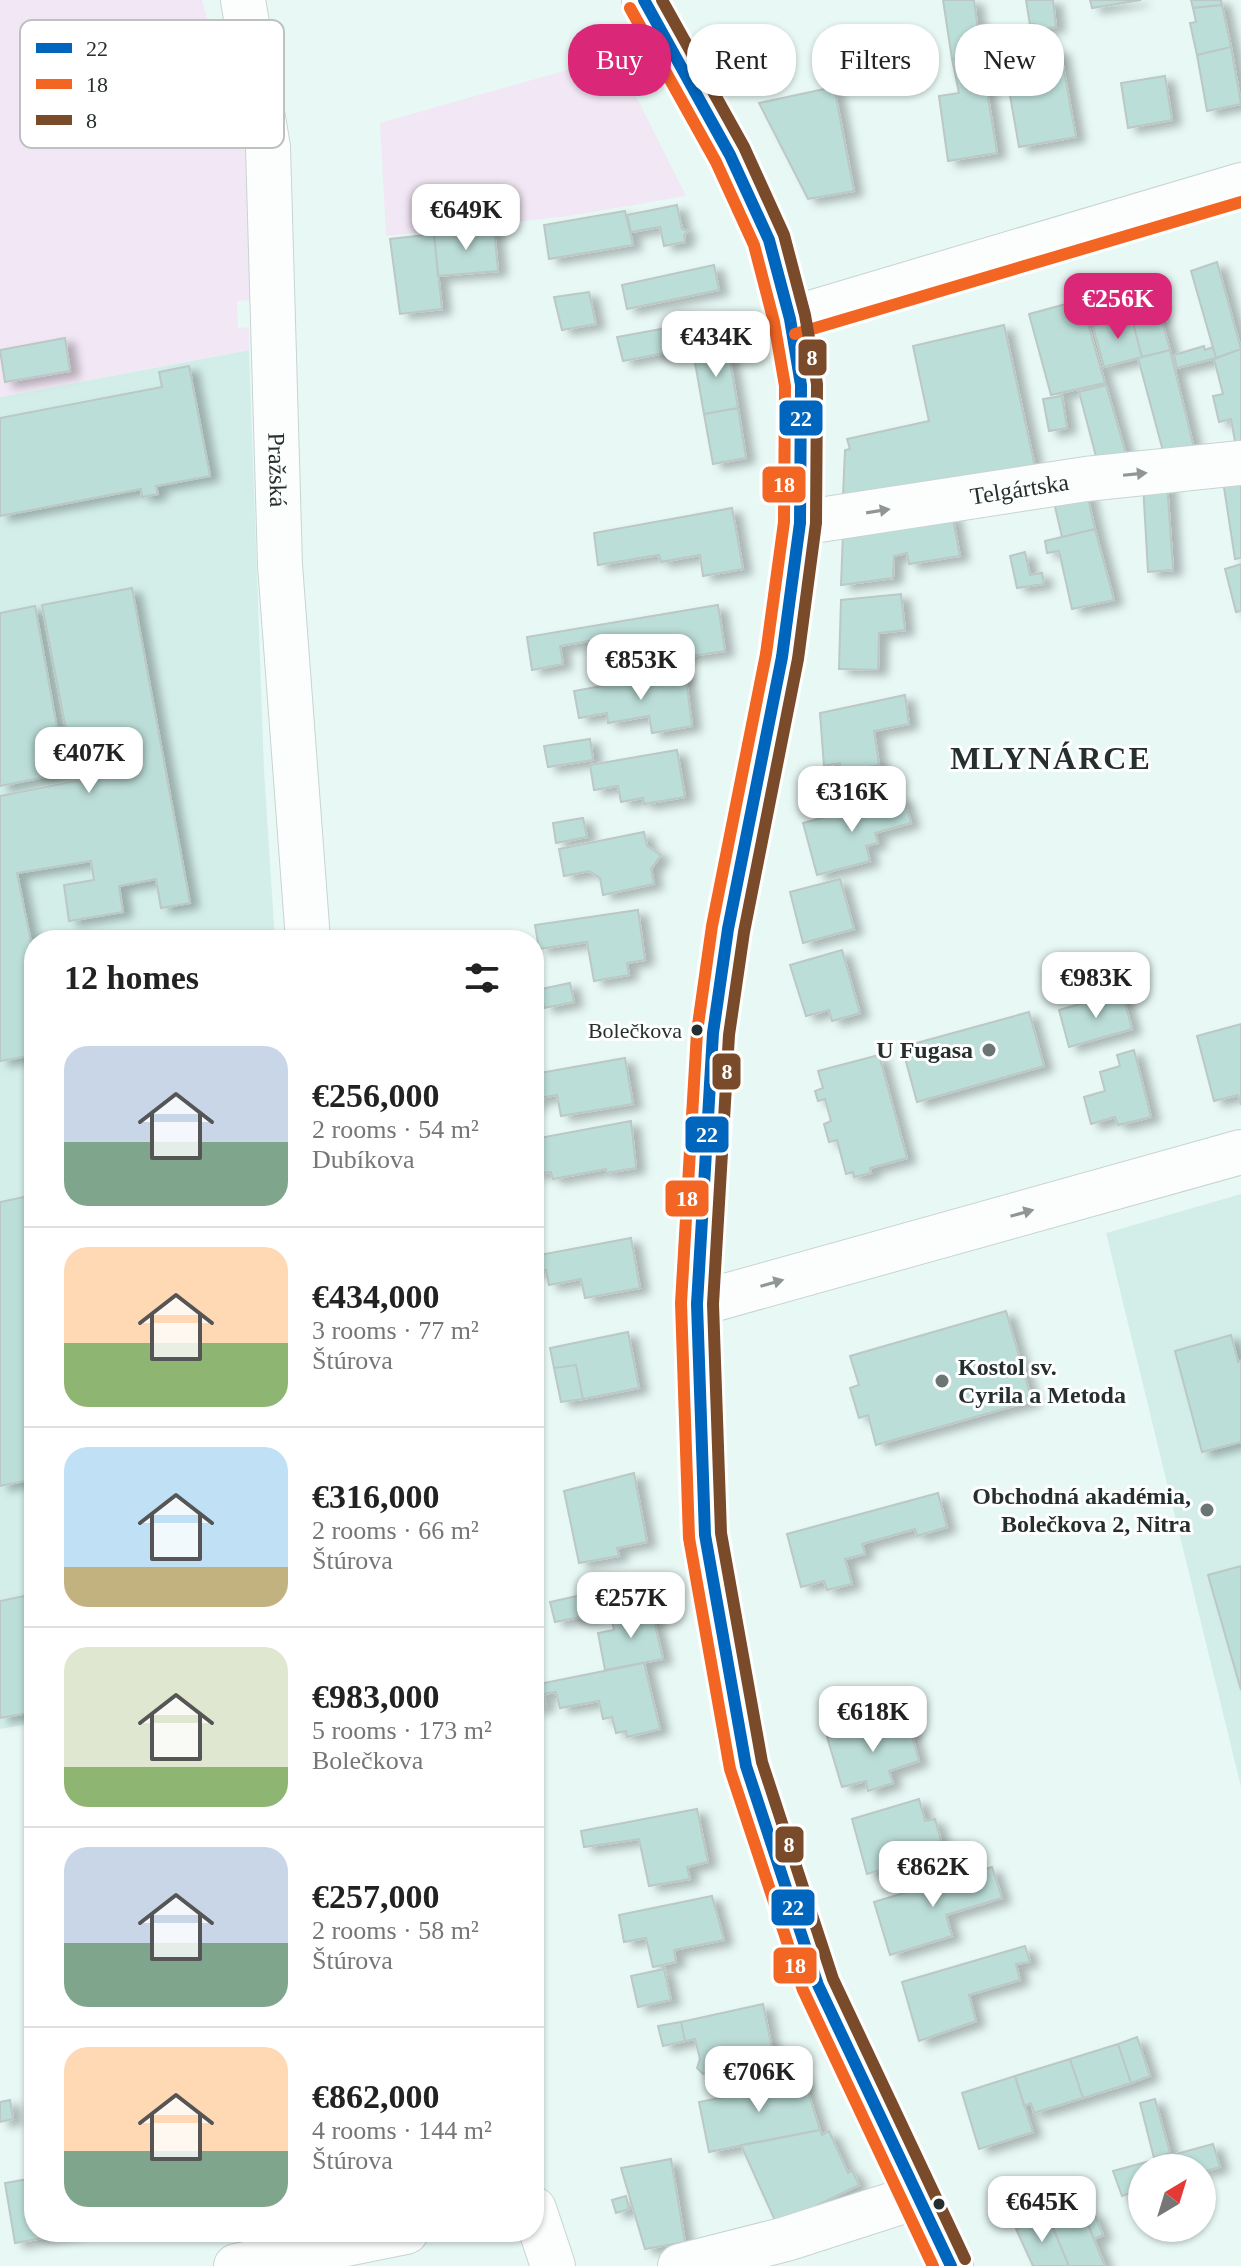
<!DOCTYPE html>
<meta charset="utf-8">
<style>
:root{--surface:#fff;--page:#f6f6f6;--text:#222;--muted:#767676;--line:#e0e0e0;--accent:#db2777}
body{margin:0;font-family:Georgia,serif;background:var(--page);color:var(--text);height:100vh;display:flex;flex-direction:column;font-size:30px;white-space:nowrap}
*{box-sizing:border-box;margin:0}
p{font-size:26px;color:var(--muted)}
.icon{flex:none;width:44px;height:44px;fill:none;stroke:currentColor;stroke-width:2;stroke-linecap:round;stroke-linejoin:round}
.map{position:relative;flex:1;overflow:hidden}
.drawer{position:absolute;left:24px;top:930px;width:520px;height:1312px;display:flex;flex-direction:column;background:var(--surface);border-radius:32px;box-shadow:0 2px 6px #0004}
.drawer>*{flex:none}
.top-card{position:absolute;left:568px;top:24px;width:552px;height:72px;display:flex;gap:16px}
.needle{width:52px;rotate:38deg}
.tools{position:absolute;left:1128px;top:2154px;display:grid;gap:16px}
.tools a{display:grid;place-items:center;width:88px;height:88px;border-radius:50%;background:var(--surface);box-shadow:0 2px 6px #0004;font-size:40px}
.price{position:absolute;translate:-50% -68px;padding:0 18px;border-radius:16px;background:#fff;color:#222;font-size:26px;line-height:52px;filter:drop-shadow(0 2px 4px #0008)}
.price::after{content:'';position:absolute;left:50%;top:48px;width:24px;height:18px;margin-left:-12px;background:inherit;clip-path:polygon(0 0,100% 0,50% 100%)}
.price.active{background:var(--accent);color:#fff}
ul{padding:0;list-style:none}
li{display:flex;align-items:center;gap:24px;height:200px;padding:0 40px}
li+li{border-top:2px solid var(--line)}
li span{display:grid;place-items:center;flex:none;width:224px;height:160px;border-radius:24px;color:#555}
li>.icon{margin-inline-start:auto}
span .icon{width:96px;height:96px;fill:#fffc;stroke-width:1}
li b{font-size:34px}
h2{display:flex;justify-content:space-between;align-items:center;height:96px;padding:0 40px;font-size:34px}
.chip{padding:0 28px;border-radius:32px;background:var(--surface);box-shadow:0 2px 6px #0004;font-size:28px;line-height:72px}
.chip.active{background:var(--accent);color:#fff}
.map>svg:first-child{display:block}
.built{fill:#d3eee9}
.green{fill:#f2e7f5}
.building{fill:#bcded8;stroke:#bbc8c5;stroke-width:2;filter:url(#shadow)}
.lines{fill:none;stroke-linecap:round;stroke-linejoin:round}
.minor-casing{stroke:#c7d4d1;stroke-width:46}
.minor{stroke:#fcfefe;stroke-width:44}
.bus-1-casing{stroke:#fff;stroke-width:18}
.bus-2-casing{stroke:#fff;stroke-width:18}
.bus-3-casing{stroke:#fff;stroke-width:18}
.bus-1{stroke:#0065bd;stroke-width:12}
.bus-2{stroke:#f26522;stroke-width:12}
.bus-3{stroke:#7a4b2a;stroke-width:12}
.oneway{fill:#909696}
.bus-dot{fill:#252f2d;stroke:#fff;stroke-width:3}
.poi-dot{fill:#697673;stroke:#fff;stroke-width:3}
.labels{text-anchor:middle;stroke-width:6;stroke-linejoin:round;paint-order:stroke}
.bus-label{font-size:22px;fill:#252f2d;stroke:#fff;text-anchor:end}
.street-label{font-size:24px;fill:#252f2d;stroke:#fff}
.poi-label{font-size:24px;font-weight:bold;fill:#252f2d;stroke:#fff;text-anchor:end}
.district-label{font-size:32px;font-weight:bold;letter-spacing:2px;fill:#252f2d;stroke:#fff}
.key{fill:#fff;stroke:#bec1c0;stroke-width:2}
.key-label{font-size:22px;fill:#252f2d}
.line-badge{stroke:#fff;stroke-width:3}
.badge-label{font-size:22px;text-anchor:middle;font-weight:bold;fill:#fff}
</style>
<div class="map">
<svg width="1241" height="2266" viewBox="0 0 1241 2266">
<defs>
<filter id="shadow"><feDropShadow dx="9" dy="5" stdDeviation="4" flood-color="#0004"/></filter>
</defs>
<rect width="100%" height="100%" fill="#e8f9f5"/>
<path class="built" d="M249,350L264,770L275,940H34V1723L0,1729V397Z
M1241,1194V1787L1106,1233Z"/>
<path class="green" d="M0,0H202L241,148H250V300L237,301L238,328L249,327V350L0,397Z
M616,56L686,196L569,216L386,236L380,123Z"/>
<path class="building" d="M943,0H974L981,54L952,59Z
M1026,0H1053L1056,27L1036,30L1035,24L1030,25Z
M1090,0H1141L1092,8Z
M1191,0H1221L1222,5L1193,8Z
M1222,5L1231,47L1197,55L1190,23L1196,22L1193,8Z
M1231,47L1241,104L1207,111L1197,55Z
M1060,49L1076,137L1019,147L1008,84L1024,81L1019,57Z
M981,54L997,153L948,161L939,96L959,93L952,59Z
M1165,76L1172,120L1128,128L1121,83Z
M834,87L854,191L808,199L759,103Z
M677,205L682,229L688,231L684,235L685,242L664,246L660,227L631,232L627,215Z
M625,211L633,245L549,259L544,225Z
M494,228L498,271L438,276L434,234Z
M434,234L442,309L400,314L390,239Z
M1217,262L1241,349L1216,358L1191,271Z
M714,265L719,290L627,309L622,285Z
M1151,282L1170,350L1142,357L1124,289Z
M589,292L596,324L562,330L554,297Z
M1081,300L1105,383L1051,395L1029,314Z
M1131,315L1142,357L1104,367L1093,326Z
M722,318L728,341L623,361L617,337Z
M1004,325L1035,467L843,495L845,450L850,449L847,439L929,421L913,346Z
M65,338L70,371L5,382L0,350Z
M727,343L738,408L704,414L693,351Z
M1204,346L1205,350L1213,347L1216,358L1177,368L1174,355Z
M1241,349V446L1236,447L1231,419L1219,422L1213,396L1223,394L1214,359Z
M1170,350L1194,448L1163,451L1138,358Z
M189,366L210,476L156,486L158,494L142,497L141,489L0,516V418L162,387L159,372Z
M1106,385L1126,454L1097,460L1079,392Z
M1062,396L1067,428L1049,431L1043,399Z
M738,408L746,458L713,464L704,414Z
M1241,478V558L1235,559L1223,481Z
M1167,483L1173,570L1148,572L1143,484Z
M1086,490L1095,529L1062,537L1053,498Z
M732,508L743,569L703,576L700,555L661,562L659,555L598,565L594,533Z
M952,514L960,556L909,564L907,553L894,556L893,578L841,585L843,533Z
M1095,529L1114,600L1072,609L1059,551L1047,553L1045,541Z
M1025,552L1030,575L1042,573L1044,584L1017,588L1010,556Z
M1241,564V611L1236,612L1225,569Z
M132,588L190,903L161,908L156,879L119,886L123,912L69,921L64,885L94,880L91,861L17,873L34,957V1055L0,1061V796L76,781L42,605Z
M901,594L905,630L879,633L878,670L839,669L841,600Z
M718,605L725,651L638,664L634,644L619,647L617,636L560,646L563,664L532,670L527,637Z
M35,606L57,728L65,726L74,771L0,786V613Z
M685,671L692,726L652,733L649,716L608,723L607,713L579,718L574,691Z
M905,695L909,724L874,731L879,765L841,772L840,763L824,766L820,713Z
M590,739L593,760L548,767L544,746Z
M677,750L685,797L644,804L643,798L621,802L618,786L594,790L590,765Z
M903,796L911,823L875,833L878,843L866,846L870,861L817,875L803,823Z
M583,818L587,837L556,843L553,823Z
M644,832L647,846L661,855L651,869L654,884L603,895L600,878L589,871L564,876L559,849Z
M840,879L854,929L803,943L790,892Z
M638,910L645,960L627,963L629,975L594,981L587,942L539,949L535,925Z
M842,950L860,1013L832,1021L829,1010L806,1016L790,965Z
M570,983L574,1002L544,1008L541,989Z
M1122,992L1132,1029L1069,1047L1059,1010Z
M1029,1012L1044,1066L917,1102L902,1047Z
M1241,1024V1105L1238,1095L1214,1101L1197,1036Z
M1134,1050L1151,1117L1118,1125L1115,1117L1091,1124L1084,1097L1105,1091L1100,1072L1120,1066L1117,1055Z
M879,1055L907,1158L870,1168L871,1173L854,1177L853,1172L846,1174L837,1140L829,1142L824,1124L831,1121L825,1099L818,1101L815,1091L823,1088L818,1071Z
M625,1058L633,1104L561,1116L557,1095L540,1098L534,1107V1074Z
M631,1121L636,1168L606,1173V1169L553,1179L551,1172L534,1174V1139Z
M34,1195V1479L0,1486V1202Z
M631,1238L640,1288L585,1298L581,1279L549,1285L546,1270L534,1272V1256Z
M1006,1311L1032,1401L876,1445L868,1415L859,1418L850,1388L859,1385L850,1356Z
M628,1332L639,1388L583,1399L576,1365L554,1368L550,1348Z
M1231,1335L1238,1362L1241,1361V1442L1202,1452L1175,1351Z
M576,1365L583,1399L561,1402L554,1368Z
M634,1473L647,1542L617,1548L619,1556L579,1563L564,1491Z
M938,1493L947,1527L917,1536L915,1529L862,1544L865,1554L845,1559L852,1584L827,1590L824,1581L801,1587L787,1534Z
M1241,1566V1690L1208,1575Z
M34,1594V1712L0,1718V1601Z
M586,1594L590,1615L555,1622L550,1602Z
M651,1608L663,1659L605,1670L598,1633L614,1630L611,1616Z
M644,1663L660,1729L627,1737L626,1731L616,1733L612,1717L603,1719L599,1701L560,1708L556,1692L543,1694L546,1706L534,1709V1685Z
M907,1718L919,1761L889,1771L893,1783L868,1791L866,1781L842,1787L827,1737L857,1728L859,1733Z
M919,1799L925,1821L935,1819L941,1841L932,1844L934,1854L867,1874L852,1819Z
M697,1809L708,1862L687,1867L690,1879L649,1886L639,1839L584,1847L581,1831Z
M992,1867L1002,1898L946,1915L952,1936L890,1955L874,1902Z
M712,1896L724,1940L674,1950L676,1962L653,1967L646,1938L624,1942L619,1915Z
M1025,1946L1030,1962L1016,1964L1020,1980L969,1995L976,2021L919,2041L902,1982Z
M664,1969L671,2000L638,2007L631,1976Z
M763,2004L773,2054L714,2067L703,2074L697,2068L700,2059L695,2039L685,2041L681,2022Z
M681,2022L685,2041L663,2046L658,2026Z
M1137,2037L1150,2076L1131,2083L1118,2044Z
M1118,2044L1131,2083L1083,2098L1070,2059Z
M1070,2059L1083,2098L1034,2113L1031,2103L1024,2106L1015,2076Z
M803,2076L820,2130L709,2152L699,2102L735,2095L734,2088Z
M1015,2076L1033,2132L979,2149L962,2093Z
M1155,2099L1170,2153L1154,2158L1140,2103Z
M10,2100L13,2119L0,2122V2102Z
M820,2130L822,2135L829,2131L848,2173L852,2170L859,2185L777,2225L741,2145Z
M1213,2144L1220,2167L1202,2172V2168H1157L1154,2160Z
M671,2159L685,2242L645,2249L621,2168Z
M1154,2160L1157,2168H1142V2189L1122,2196L1113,2171Z
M34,2178V2232H76L15,2243L5,2183Z
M626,2196L629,2209L616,2213L612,2200Z
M1078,2203L1084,2215L1105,2266H1069L1048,2216Z
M1093,2211L1103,2235L1094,2239L1084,2215Z
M1048,2216L1069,2266H1033L1016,2229Z"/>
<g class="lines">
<defs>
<g id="minor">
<path id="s1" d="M243,0L268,147L280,565L308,940"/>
<path d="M644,0L730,155L769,240L790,319L801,385L800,523L782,657L728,929L713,1033L697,1304L705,1535L746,1766L818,1985L951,2266"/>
<path d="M790,319L1241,185"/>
<path id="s2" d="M800,523L1086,479L1241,463"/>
<path d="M697,1304L1241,1152"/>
<path d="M534,2209L553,2266"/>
<path d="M236,2266L406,2232"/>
<path d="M680,2266L786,2239L916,2197"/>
</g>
</defs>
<use href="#minor" class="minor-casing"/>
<use href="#minor" class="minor"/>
<defs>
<path id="bus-1" d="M644,0L730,155L769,240L790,319L801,385L800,523L782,657L728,929L713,1033L697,1304L705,1535L746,1766L818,1985L951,2266"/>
<path id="bus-2" d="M630,8L716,162L754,245L774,322L785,386L784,522L766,654L712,926L697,1032L681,1303L689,1538L730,1769L803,1990L933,2266
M795,334L1241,202"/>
<path id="bus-3" d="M662,0L744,147L784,235L805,315L817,384L816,523L798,659L744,932L729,1035L713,1304L721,1533L762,1762L833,1979L965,2259"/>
</defs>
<use href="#bus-1" class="bus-1-casing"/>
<use href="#bus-2" class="bus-2-casing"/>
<use href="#bus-3" class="bus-3-casing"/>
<use href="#bus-1" class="bus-1"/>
<use href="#bus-2" class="bus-2"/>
<use href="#bus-3" class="bus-3"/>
</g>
<defs><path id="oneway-solid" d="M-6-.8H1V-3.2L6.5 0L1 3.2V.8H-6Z" transform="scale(2)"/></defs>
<g class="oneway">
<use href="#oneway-solid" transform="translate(1135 474) rotate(-6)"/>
<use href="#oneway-solid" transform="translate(878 511) rotate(-9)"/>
<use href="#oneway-solid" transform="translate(1022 1213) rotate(-16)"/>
<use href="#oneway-solid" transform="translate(772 1283) rotate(-16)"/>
</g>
<g class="bus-dot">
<circle cx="697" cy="1030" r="7"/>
<circle cx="939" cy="2204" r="7"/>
</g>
<g class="poi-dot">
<circle cx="989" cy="1050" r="8"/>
<circle cx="942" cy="1381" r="8"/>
<circle cx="1207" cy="1510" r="8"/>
</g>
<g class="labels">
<g class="bus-label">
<text x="682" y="1038">Bolečkova</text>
</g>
<g class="street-label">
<text dy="8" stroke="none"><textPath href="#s1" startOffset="472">Pražská</textPath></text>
<text dy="8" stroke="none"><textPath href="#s2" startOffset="222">Telgártska</textPath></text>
</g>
<g class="poi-label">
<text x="973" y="1058">U Fugasa</text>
<text x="958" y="1375" text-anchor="start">Kostol sv.<tspan x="958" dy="28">Cyrila a Metoda</tspan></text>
<text x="1191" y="1504">Obchodná akadémia,<tspan x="1191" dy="28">Bolečkova 2, Nitra</tspan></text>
</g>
<g class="district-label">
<text x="1051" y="769">MLYNÁRCE</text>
</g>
</g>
<rect x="20" y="20" width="264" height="128" rx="12" class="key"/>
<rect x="36" y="43" width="36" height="10" fill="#0065bd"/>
<rect x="36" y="79" width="36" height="10" fill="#f26522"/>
<rect x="36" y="115" width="36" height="10" fill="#7a4b2a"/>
<g class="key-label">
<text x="86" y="56">22</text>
<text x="86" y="92">18</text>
<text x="86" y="128">8</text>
</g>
<g class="line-badge">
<rect x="797" y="338" width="31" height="39" rx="8" fill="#7a4b2a"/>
<rect x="778" y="399" width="46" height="38" rx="8" fill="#0065bd"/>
<rect x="761" y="465" width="46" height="39" rx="8" fill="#f26522"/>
<rect x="711" y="1052" width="31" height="39" rx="8" fill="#7a4b2a"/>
<rect x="684" y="1115" width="46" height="39" rx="8" fill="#0065bd"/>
<rect x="664" y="1179" width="46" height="39" rx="8" fill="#f26522"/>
<rect x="774" y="1825" width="31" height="39" rx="8" fill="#7a4b2a"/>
<rect x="770" y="1888" width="46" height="39" rx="8" fill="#0065bd"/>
<rect x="772" y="1946" width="46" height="39" rx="8" fill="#f26522"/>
</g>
<g class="badge-label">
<text x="812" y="365">8</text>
<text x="801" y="426">22</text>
<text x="784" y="492">18</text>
<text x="727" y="1079">8</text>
<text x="707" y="1142">22</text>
<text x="687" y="1206">18</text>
<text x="789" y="1852">8</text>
<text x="793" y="1915">22</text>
<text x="795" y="1973">18</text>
</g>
</svg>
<div class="tools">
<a><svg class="needle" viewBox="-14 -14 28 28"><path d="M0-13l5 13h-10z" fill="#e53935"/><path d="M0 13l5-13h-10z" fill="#767676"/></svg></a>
</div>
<b class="price" style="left:466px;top:252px">€649K</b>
<b class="price active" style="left:1118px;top:341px">€256K</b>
<b class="price" style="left:716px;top:379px">€434K</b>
<b class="price" style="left:641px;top:702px">€853K</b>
<b class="price" style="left:89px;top:795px">€407K</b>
<b class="price" style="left:852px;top:834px">€316K</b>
<b class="price" style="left:1096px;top:1020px">€983K</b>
<b class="price" style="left:631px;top:1640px">€257K</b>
<b class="price" style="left:873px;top:1754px">€618K</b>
<b class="price" style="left:933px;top:1909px">€862K</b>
<b class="price" style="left:759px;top:2114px">€706K</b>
<b class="price" style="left:1042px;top:2244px">€645K</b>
<div class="top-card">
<a class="chip active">Buy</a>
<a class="chip">Rent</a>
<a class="chip">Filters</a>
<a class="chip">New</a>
</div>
<section class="drawer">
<h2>12 homes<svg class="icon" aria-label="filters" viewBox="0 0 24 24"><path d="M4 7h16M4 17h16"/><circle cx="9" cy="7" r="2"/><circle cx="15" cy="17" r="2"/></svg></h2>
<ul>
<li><span style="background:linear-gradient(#c9d6e8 60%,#7fa58c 0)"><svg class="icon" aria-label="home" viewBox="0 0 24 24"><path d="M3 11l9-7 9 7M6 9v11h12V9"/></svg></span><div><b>€256,000</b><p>2 rooms · 54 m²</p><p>Dubíkova</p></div></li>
<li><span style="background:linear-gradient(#ffd9b3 60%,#8fb573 0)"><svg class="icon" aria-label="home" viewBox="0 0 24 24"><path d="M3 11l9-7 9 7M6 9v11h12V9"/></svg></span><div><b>€434,000</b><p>3 rooms · 77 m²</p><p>Štúrova</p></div></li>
<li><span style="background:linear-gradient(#bfe0f5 75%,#c2b280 0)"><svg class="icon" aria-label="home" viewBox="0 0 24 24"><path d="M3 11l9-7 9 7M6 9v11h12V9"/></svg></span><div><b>€316,000</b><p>2 rooms · 66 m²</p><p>Štúrova</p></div></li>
<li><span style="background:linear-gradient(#dfe7d0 75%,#8fb573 0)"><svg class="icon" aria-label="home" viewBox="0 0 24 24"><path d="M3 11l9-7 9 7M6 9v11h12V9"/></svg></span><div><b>€983,000</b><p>5 rooms · 173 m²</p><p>Bolečkova</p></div></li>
<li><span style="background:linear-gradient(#c9d6e8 60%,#7fa58c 0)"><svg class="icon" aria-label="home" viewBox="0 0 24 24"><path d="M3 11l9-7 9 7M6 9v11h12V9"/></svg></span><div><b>€257,000</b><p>2 rooms · 58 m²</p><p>Štúrova</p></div></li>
<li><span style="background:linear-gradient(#ffd9b3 65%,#7fa58c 0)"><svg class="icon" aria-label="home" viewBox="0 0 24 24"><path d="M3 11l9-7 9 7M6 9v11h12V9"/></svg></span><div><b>€862,000</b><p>4 rooms · 144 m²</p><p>Štúrova</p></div></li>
</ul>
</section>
</div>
